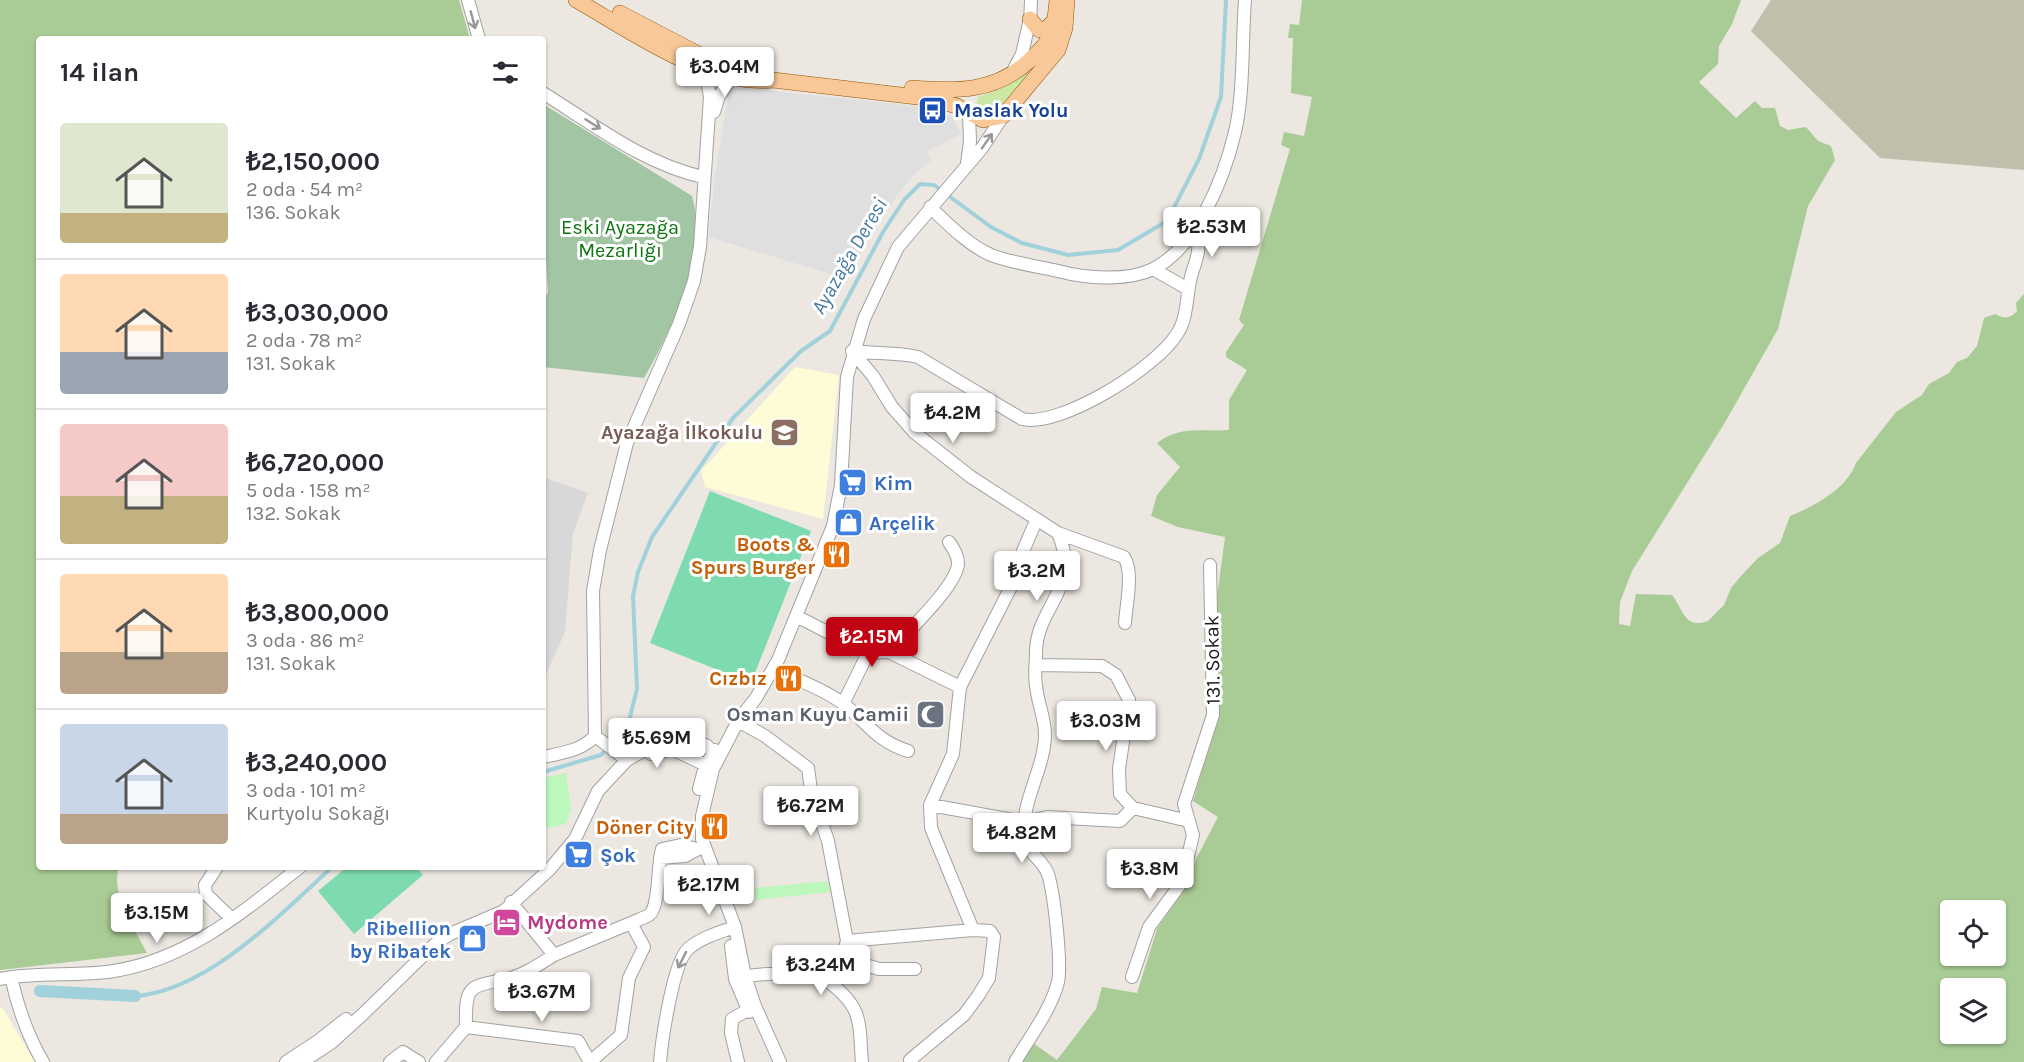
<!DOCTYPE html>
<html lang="tr">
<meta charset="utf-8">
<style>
:root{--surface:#fff;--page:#f7f7f7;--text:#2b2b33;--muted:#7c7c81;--line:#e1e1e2;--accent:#c10413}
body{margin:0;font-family:Karla,sans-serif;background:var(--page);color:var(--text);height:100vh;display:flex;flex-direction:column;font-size:22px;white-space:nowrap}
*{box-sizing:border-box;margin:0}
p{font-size:20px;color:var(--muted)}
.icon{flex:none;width:33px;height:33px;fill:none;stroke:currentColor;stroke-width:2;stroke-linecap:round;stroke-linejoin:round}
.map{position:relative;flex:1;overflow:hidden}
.details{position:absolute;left:36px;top:36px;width:510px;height:834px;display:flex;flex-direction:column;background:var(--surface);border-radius:6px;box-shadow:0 2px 4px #0004}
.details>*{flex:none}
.tools{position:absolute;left:1940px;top:900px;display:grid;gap:12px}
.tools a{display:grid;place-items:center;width:66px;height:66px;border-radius:6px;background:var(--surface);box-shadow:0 2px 4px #0004;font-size:30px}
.price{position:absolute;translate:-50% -51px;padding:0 14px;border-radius:6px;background:#fff;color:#222;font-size:20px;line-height:39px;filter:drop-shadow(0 2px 3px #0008)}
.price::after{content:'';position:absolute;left:50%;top:36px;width:18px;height:14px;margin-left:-9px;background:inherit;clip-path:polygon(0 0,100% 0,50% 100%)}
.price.selected{background:var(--accent);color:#fff}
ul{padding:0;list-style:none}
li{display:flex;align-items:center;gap:18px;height:150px;padding:0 24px}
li+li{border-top:2px solid var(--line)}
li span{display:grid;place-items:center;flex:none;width:168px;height:120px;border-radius:6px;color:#555}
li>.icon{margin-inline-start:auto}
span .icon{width:72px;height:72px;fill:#fffc;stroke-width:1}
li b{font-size:26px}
h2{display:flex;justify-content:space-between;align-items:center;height:72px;padding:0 24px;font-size:26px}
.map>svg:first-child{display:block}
.residential{fill:#d9d8d8}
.education{fill:#fefbd7}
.construction{fill:#c0bfac}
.grass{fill:#cbe7a6}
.forest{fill:#a9cb95;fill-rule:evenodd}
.cemetery{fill:#a2c5a4}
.park{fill:#bcf7bc}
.pitch{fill:#7edbb0}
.parking{fill:#dfdfdf}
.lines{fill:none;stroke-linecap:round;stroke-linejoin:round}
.stream{stroke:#a1d1da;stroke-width:4}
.canal{stroke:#a1d1da;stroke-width:12}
.minor-casing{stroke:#a2a2a2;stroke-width:14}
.major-casing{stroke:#8e5503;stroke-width:16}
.minor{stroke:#fff;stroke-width:12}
.major{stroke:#f9c898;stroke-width:15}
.oneway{stroke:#989898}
.labels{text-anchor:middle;stroke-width:6;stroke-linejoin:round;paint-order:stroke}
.transit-label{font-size:20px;font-weight:bold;fill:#164399;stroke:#fff;text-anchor:start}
.park-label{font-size:20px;fill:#0d740e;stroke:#fff}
.education-label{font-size:20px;font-weight:bold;fill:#785e54;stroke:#fff;text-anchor:end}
.shop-label{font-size:20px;font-weight:bold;fill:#366cbe;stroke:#fff;text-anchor:start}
.food-label{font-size:20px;font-weight:bold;fill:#c56008;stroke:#fff;text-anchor:end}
.street-label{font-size:20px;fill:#1b1b1b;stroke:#fff}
.worship-label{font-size:20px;font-weight:bold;fill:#5b616d;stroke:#fff;text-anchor:end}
.hotel-label{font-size:20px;font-weight:bold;fill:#b23c85;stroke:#fff;text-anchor:start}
.water-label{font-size:21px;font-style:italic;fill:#477aa0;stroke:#fff}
</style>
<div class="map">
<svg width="2024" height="1062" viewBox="0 0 2024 1062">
<rect width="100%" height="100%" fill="#ece7e0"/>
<path class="residential" d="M543,477L588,493L573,533L565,632L543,681Z"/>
<path class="education" d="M795,367L839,375L823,519L705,487L701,471Z
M0,1006L5,1012L35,1062H0Z"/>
<path class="construction" d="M1771,0H2024V170L1880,158L1751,31Z"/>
<path class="grass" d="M1027,70L1031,74L1030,78L995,114L979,113L976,106L978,97L1000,89Z"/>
<path class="forest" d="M0,0H459L470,39H39V867H119C110,895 135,929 147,953L0,970Z
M1302,0H1741L1732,24L1719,46L1718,64L1699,82L1736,118L1755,101L1762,108H1775L1780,126L1788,130L1806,127L1818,141L1831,146L1835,160L1808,206L1778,329L1724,424L1632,571L1620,602L1619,624L1630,626L1636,594L1672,595C1683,608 1684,630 1708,621L1724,605L1731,588L1741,576L1758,558L1780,543L1790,516C1814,506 1846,490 1856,463L1896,412L1922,395L1929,384L1949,373L1957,362L1967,358L1977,346L1984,318L1995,314C2004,319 2010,319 2017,311L2016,303L2024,294V1062H1023L1033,1043L1057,1060L1096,1009L1102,987L1137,993L1157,929L1186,887L1196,859L1218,817L1193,801L1216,722L1217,597L1225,537L1178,527L1151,516L1157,495L1180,467L1157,443C1180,425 1202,432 1229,430V400L1247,370L1226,357V352L1244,325L1239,320L1290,149L1281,145L1284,132L1304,136L1312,97L1291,93L1293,38H1288L1290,24L1299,25ZM1950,910H1995V956H1950ZM1950,988H1995V1034H1950Z"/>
<path class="cemetery" d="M543,104L692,196C708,252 672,330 644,378L543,367V301L548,292L543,210Z"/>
<path class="park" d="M566,773L571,808L566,824L543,829V778Z
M829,881L830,892L756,900L755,888Z"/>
<path class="pitch" d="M710,491L811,531L751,683L650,643Z
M347,867H416L423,875L354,934L318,891Z"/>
<path class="parking" d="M736,87L932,108L953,118L961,134L926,152L932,160L913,175L877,223L847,279L709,237L715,174L729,92Z"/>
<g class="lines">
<path class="stream" d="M543,772L601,755L621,736L630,717L637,689L633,596L638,572L652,537L733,418L801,351L830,331L883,232L904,200L920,184L934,185L991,227L1022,243L1068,255L1118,250L1167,221L1199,159L1221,97L1226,0
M135,996C207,991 281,914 332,867"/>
<path class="canal" d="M40,991L135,996"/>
<defs>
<path id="minor" d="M468,0L479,39
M1030,26L1031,0
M1013,71L1022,54L1030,19
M543,93C593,124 644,164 703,177
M714,112L719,96L733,76
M967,163L970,142L969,114
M930,207C948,224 968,245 991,255C1012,263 1036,266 1058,271C1084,278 1127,282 1153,269C1197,247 1224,178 1235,132C1244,95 1242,39 1245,0
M1153,269L1188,289
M852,351C874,354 897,352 918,357L1022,419C1060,428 1156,368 1177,334C1188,318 1186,296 1191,277C1194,264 1204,246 1194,234
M852,351L873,376L892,407L915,433L971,477L1058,533L1124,557C1134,572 1126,605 1125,623
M798,617L868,653L889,652L960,687
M889,652C905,634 958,585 958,563C958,555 953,548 949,542
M1036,665L1102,666L1116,675L1129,700L1119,769L1120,794L1133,808L1189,821
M774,669C796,679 821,688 841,702C867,721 874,740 908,751
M843,704L868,653
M738,721L765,736L808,768L811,790L828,841L847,941L842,958L823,979
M595,736L627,760
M651,754L672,749L712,768
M543,757C562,753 581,751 595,736L593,591L600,550L627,443L679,324L694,281L700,247L710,97L705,68
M699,789L705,766L715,750
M930,805L1025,822L1047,817L1120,821L1133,808
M660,858L685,856L700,848
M217,867L205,885L206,894L232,919
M511,902L554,955L631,923
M973,930L931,828L930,805L953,754L960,687L1014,581L1020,558L1036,521
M847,941L973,930L990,931L994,937L989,978L978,996L964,1015L910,1060
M731,946L735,979L749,1012
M842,958L879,969H915
M11,977C18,1008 27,1035 43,1062
M1132,977L1149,927L1182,882L1193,835L1184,804L1213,715L1210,565
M740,978C756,973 807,971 823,979C833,983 847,997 853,1007C862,1022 860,1045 862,1062
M0,979C38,971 77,977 114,971C188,959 243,912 300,867
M466,1027L578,1041L590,1062
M286,1062L318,1041L346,1019
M302,1062L331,1043L363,1014L435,944L450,934L504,911L550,869L575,839L598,791L627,760L653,745L678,738L706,745L719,757
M390,1062L403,1052L419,1062
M436,1062L466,1027C465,984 469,987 507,979C524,975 540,964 554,955
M590,1062L621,1035L629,978L644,947L631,923C637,920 644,918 649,915C660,907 657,864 662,849L681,845L697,849
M660,1062C662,1039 673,963 688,949C700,938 720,932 735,927
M738,1062L731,1033L732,1019L753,1007
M780,1062L755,1006L745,976L735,927L702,839V816L713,769L738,721L756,698L778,660L833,526L841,485L847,377L864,319L898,247L982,148L1003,116
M1015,1062C1029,1038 1051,1010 1058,982C1062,963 1054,893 1048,874C1043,860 1026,852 1024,836C1021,801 1045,768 1045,734C1045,718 1037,701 1036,685C1034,675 1036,663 1036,653C1036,606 1082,589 1058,533"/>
<path id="major" d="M576,0C631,31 708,87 773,80L926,98L957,106L983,120L1003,116L1058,50L1065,28L1067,0
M620,13L710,60
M1030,19L1039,30H1045L1053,22
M912,88C957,91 994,93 1029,61C1036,54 1046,46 1050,36C1055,26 1056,11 1057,0"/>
</defs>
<use href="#minor" class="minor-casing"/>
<use href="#major" class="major-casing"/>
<use href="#minor" class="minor"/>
<use href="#major" class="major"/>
</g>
<defs><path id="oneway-shaft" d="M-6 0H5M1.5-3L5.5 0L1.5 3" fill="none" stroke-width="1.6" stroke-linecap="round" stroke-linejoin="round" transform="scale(1.5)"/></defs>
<g class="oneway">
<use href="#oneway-shaft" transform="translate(473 20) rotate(75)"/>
<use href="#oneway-shaft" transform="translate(593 124) rotate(32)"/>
<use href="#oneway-shaft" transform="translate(987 141) rotate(-55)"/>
<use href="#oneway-shaft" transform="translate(682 960) rotate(117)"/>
</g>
<defs>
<symbol id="bus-square" viewBox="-11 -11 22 22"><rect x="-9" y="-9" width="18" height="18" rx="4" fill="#1a4fb4" stroke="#fff"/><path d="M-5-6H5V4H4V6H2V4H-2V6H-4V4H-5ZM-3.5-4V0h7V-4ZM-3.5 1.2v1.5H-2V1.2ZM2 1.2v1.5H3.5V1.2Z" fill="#fff"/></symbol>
<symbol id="school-square" viewBox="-11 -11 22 22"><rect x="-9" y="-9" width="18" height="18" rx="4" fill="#8d6e63" stroke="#fff"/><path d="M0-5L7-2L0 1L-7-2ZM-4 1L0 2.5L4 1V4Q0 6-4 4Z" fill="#fff"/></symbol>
<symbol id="supermarket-square" viewBox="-11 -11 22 22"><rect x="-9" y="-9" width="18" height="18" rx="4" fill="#3f7fe0" stroke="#fff"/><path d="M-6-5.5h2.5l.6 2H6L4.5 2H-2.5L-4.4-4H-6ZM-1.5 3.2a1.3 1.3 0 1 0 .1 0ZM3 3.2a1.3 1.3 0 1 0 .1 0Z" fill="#fff"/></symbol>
<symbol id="shop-square" viewBox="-11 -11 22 22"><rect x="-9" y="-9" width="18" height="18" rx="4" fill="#3f7fe0" stroke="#fff"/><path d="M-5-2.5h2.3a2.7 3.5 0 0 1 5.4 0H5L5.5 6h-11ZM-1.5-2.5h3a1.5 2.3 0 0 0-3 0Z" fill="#fff"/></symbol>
<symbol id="restaurant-square" viewBox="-11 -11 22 22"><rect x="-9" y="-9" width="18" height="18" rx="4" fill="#e8710a" stroke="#fff"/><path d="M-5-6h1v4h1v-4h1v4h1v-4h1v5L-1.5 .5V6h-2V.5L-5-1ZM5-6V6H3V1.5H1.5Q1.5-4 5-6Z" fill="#fff"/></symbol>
<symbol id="mosque-square" viewBox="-11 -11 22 22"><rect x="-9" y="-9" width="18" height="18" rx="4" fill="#6b7280" stroke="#fff"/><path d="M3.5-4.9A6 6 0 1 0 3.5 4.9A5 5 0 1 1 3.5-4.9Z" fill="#fff"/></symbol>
<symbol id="hotel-square" viewBox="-11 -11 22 22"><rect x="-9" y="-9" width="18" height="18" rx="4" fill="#d1479c" stroke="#fff"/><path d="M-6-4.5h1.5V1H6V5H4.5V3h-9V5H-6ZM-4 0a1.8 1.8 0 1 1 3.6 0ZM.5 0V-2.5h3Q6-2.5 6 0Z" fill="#fff"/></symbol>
</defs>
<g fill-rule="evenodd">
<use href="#bus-square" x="916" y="94" width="33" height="33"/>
<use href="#school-square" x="768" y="416" width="33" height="33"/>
<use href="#supermarket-square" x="836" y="466" width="33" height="33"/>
<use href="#shop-square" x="832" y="506" width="33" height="33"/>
<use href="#restaurant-square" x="820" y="538" width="33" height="33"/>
<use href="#restaurant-square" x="772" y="662" width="33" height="33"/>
<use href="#mosque-square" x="914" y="698" width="33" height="33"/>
<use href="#restaurant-square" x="698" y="810" width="33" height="33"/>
<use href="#supermarket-square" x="562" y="838" width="33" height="33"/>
<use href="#hotel-square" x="490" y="906" width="33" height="33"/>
<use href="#shop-square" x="456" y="922" width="33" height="33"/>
</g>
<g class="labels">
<g class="transit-label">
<text x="954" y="117">Maslak Yolu</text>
</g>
<g class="park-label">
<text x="620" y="234">Eski Ayazağa<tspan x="620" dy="23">Mezarlığı</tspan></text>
</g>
<g class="education-label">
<text x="763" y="439">Ayazağa İlkokulu</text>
</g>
<g class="shop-label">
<text x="874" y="490">Kim</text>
<text x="869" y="530">Arçelik</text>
<text x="600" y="862">Şok</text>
<text x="451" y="935" text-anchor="end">Ribellion<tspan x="451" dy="23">by Ribatek</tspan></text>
</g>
<g class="food-label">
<text x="815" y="551">Boots &amp;<tspan x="815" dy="23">Spurs Burger</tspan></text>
<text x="767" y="685">Cızbız</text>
<text x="694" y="834">Döner City</text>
</g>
<g class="street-label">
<text transform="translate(1212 660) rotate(-91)" y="7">131. Sokak</text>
</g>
<g class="worship-label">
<text x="909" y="721">Osman Kuyu Camii</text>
</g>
<g class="hotel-label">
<text x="527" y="929">Mydome</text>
</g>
<g class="water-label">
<text transform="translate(849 256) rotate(-60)" y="7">Ayazağa Deresi</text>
</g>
</g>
</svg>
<div class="tools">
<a><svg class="icon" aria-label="locate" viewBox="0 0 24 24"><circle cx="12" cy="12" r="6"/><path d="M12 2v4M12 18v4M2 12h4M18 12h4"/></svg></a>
<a><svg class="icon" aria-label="layers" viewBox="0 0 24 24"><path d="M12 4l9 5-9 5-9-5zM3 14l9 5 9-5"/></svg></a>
</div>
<b class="price" style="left:725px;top:98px">₺3.04M</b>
<b class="price" style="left:1212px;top:258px">₺2.53M</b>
<b class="price" style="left:953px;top:444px">₺4.2M</b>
<b class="price" style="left:1037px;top:602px">₺3.2M</b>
<b class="price selected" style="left:872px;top:668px">₺2.15M</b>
<b class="price" style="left:1106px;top:752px">₺3.03M</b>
<b class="price" style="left:657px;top:769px">₺5.69M</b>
<b class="price" style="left:811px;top:837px">₺6.72M</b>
<b class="price" style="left:1022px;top:864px">₺4.82M</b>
<b class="price" style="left:1150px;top:900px">₺3.8M</b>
<b class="price" style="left:709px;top:916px">₺2.17M</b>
<b class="price" style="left:157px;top:944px">₺3.15M</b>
<b class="price" style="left:821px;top:996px">₺3.24M</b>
<b class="price" style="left:542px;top:1023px">₺3.67M</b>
<section class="details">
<h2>14 ilan<svg class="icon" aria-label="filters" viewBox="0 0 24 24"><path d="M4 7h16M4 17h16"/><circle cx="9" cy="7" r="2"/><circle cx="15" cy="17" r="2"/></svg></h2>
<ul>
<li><span style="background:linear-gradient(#dfe7d0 75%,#c2b280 0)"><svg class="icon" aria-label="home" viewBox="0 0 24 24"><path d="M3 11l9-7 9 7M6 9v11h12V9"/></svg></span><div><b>₺2,150,000</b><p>2 oda · 54 m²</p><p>136. Sokak</p></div></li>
<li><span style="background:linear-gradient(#ffd9b3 65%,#9aa5b1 0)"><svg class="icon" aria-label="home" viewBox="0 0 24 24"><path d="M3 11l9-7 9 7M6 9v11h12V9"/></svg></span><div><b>₺3,030,000</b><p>2 oda · 78 m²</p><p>131. Sokak</p></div></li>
<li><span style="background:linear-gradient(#f6c9c9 60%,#c2b280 0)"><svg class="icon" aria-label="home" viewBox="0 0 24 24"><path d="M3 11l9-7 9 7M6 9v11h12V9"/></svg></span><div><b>₺6,720,000</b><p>5 oda · 158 m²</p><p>132. Sokak</p></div></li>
<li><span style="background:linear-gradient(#ffd9b3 65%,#b9a48a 0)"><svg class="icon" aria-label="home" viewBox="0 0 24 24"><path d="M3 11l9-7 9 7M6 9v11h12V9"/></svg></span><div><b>₺3,800,000</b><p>3 oda · 86 m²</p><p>131. Sokak</p></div></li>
<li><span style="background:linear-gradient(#c9d6e8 75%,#b9a48a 0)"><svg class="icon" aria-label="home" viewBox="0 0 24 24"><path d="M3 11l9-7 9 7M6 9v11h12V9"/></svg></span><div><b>₺3,240,000</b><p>3 oda · 101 m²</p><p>Kurtyolu Sokağı</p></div></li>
</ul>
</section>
</div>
